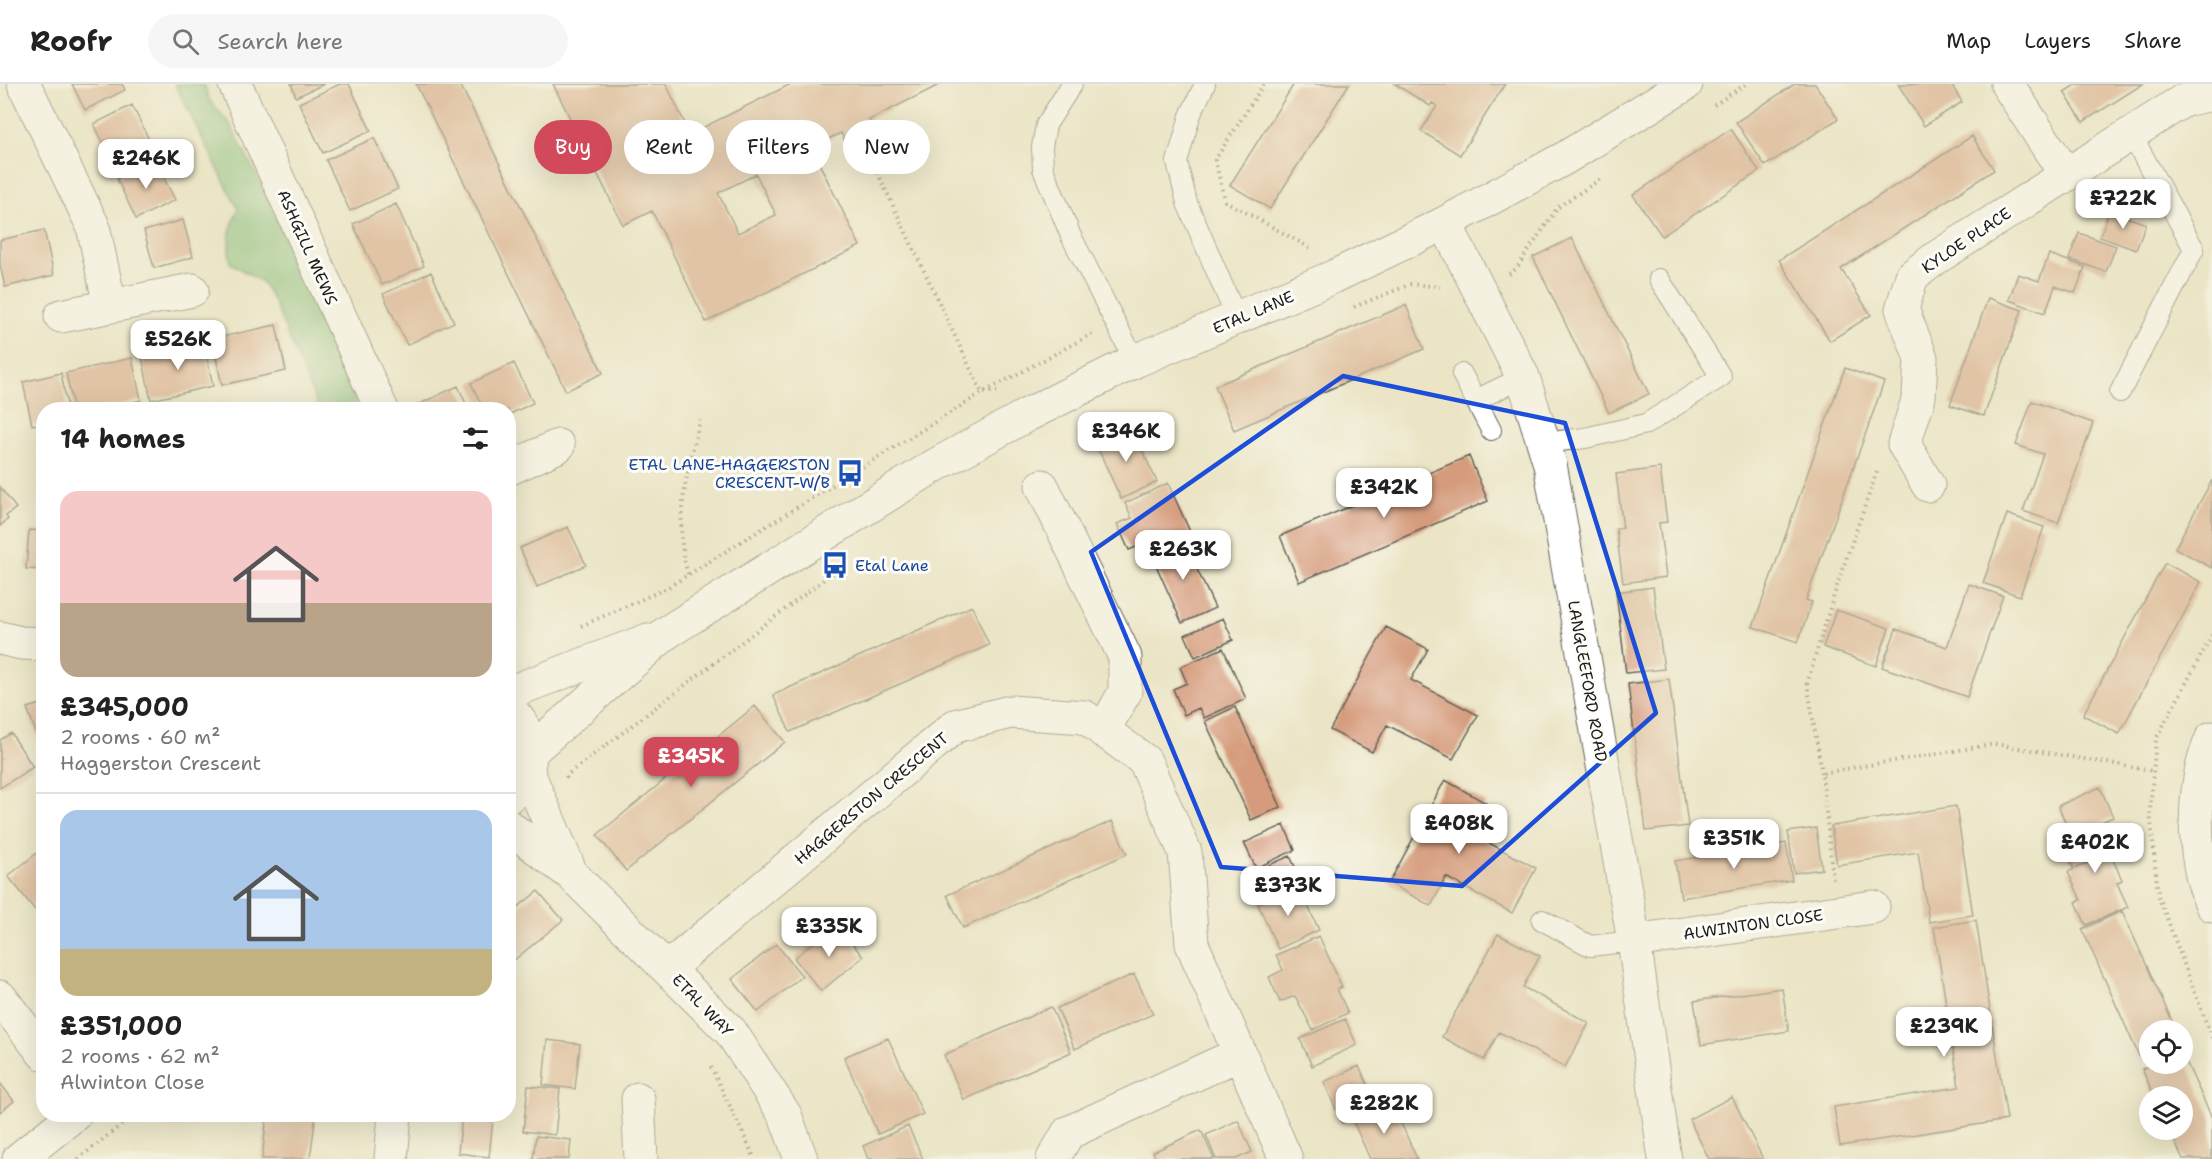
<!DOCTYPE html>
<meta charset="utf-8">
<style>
:root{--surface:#fff;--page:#f6f6f6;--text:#222;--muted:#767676;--line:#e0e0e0;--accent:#d1495b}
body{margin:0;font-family:"Shantell Sans",sans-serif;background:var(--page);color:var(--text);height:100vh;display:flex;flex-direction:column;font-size:22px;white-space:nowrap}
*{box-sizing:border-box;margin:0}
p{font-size:20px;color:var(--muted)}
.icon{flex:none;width:33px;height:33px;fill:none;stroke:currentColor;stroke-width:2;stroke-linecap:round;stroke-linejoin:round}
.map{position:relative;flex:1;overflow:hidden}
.drawer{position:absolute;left:36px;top:318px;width:480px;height:720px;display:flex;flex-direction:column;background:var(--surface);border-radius:24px;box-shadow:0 6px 24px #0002}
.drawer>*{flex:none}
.top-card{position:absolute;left:534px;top:36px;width:570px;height:54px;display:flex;gap:12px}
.tools{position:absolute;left:2139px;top:936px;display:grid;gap:12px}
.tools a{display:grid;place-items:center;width:54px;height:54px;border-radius:50%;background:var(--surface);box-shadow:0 6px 24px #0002;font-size:30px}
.price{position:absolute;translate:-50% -51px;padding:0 14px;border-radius:12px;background:#fff;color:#222;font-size:20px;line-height:39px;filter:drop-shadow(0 2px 3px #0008)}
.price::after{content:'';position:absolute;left:50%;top:36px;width:18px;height:14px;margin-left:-9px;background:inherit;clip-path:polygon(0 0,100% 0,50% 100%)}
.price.current{background:var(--accent);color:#fff}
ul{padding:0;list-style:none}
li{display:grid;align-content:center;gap:12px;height:318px;padding:0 24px}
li+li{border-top:2px solid var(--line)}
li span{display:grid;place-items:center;height:186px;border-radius:18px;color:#555}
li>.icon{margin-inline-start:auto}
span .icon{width:108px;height:108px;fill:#fffc;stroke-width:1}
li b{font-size:26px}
h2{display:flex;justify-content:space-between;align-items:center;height:72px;padding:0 24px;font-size:26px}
.tag{padding:0 21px;border-radius:27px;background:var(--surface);box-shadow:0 6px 24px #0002;font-size:21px;line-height:54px}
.tag.current{background:var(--accent);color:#fff}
header{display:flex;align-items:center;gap:36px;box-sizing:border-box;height:84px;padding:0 30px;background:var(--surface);border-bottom:2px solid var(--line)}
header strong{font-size:28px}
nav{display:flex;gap:33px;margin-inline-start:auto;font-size:21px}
.search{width:420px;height:54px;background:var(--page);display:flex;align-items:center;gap:15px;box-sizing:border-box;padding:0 21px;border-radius:33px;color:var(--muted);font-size:22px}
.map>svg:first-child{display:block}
.forest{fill:#81bc7a;stroke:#4e6c4b;stroke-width:1.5}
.building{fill:#d59b7b;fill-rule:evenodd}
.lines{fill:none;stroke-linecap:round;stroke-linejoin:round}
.service-casing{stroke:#646258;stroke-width:22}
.minor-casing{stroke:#646258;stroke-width:35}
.tertiary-casing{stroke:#646258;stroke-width:35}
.path{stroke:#646258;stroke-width:4;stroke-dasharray:1.5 4.5;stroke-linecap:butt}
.service{stroke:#fff;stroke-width:20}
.minor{stroke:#fff;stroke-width:33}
.tertiary{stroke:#fff;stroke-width:33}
.marked{fill:none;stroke:#1d4ed8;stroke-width:4.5;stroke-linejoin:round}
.labels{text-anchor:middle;stroke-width:6;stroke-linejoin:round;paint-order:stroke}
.street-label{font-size:16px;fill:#1c1c1c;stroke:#fdfcf7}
.transit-label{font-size:16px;fill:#164399;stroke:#fdfcf7;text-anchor:end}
</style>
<header>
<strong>Roofr</strong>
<div class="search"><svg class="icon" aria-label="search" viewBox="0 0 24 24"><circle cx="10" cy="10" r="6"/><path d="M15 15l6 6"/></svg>Search here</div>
<nav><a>Map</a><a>Layers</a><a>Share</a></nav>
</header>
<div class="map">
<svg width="2212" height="1075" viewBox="0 0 2212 1075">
<rect width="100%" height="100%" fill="#fdfcf7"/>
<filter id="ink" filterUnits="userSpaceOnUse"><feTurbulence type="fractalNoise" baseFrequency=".0167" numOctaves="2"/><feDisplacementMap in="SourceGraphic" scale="12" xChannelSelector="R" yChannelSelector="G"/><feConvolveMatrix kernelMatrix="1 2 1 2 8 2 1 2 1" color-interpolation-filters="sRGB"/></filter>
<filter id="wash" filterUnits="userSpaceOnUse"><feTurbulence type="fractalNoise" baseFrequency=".008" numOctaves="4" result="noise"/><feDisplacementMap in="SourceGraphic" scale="24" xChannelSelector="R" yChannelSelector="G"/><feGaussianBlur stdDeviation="1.35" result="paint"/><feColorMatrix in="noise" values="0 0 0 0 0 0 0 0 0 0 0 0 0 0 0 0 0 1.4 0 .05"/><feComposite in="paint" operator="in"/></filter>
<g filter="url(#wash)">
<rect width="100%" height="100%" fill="#ebe5c6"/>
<path class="forest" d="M175,0H204L210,17L230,40L263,104L358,325H319L273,216L262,198L230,179C227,156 229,146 238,125Z"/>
<g id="blocks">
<path class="building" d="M72,0H122L125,6L85,26Z
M291,0H324L296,13Z
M340,0H349L371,47L323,69L299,19Z
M416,0H460L603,289L566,307Z
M553,0H666L690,50L791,0H941L869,36L876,50L848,63L841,49L811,63L860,162L706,238L652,127L623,141ZM756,90L776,131L738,149L718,109Z
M1294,0H1349L1270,125L1230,101Z
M1395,0H1505L1460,71L1421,47L1437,22L1432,19L1430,22Z
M1795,0H1815L1838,35L1765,82L1736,38Z
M1898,0H1951L1962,18L1924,42Z
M2077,0H2143L2083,38L2064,8Z
M132,21L155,68L117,86L94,40Z
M1731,45L1759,87L1662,152L1633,111Z
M1972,52L1994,86L1841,185L1871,231L1830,257L1779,176Z
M374,54L398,105L350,127L326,76Z
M155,76L175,116L136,135L117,95Z
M396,120L424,182L382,201L353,140Z
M2109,127L2146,140L2136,166L2100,153Z
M183,136L193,173L154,184L144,147Z
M44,146L54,191L5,203L0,181V156Z
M2079,149L2116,162L2106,188L2069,175Z
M1572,154L1649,310L1609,329L1533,173Z
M2049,170L2085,183L2075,209L2055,202L2045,229L2009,216L2018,190L2039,197Z
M431,188L454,238L407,261L383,210Z
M1988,214L2022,226L1984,332L1950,321Z
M1406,221L1424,265L1234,346L1215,302Z
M276,241L286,287L222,301L212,255Z
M204,259L213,302L151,316L142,273Z
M132,274L141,316L98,326H74L66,289Z
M514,279L533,319L508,331V326H484L471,299Z
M1845,284L1884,298L1806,516L1812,518L1798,558L1753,543Z
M61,289L68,326H44V339L32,341L23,298Z
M458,302L469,326H417L415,322Z
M2032,317L2093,339L2058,439L2023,427L2043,370L2016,361Z
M1132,344L1157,398L1121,415L1096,360Z
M1469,372L1488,417L1299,498L1280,452Z
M1660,384L1667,438L1659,439L1666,493L1623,499L1616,445L1623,444L1616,390Z
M2212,396V484L2175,464Z
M1168,399L1191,450L1148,470L1144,460L1129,466L1117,440L1132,434L1125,419Z
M0,403L16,424L6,432L8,435L0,442Z
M2007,430L2044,443L2020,512L1983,499Z
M568,443L586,481L537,503L520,464Z
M29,446L44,447V486L26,485Z
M1183,455L1215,524L1182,539L1151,470Z
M2165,479L2201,498L2119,650L2083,631Z
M1969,500L2003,512L1967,613L1882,583L1896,545L1947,563Z
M1653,503L1664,585L1626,589L1616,508Z
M972,522L989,561L790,648L773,611Z
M1836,526L1889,544L1876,582L1823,563Z
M1223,534L1233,556L1195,573L1185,551Z
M1386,543L1428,565L1411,596L1478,631L1453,675L1387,641L1372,668L1330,646Z
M1223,564L1246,615L1204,634L1199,624L1184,631L1173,605L1187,599L1180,583Z
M1669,595L1688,742L1646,747L1628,600Z
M44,619V668H43L27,624Z
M755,622L785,658L626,787L597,751Z
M1235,623L1281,723L1251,736L1205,637Z
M11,649L33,683L0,704V656Z
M1445,696L1486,719L1470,749L1536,784L1512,829L1446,793L1431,822L1389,799Z
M2100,703L2113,733L2071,751L2058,722Z
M1956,722L1973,831L1929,838L1918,768L1837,781L1831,742Z
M1112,737L1127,770L963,844L947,811Z
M2103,739L2115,765L2076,784L2110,769L2122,796L2117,799L2128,823L2086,841L2076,818L2081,816L2068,788L2074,785L2061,758Z
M1284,741L1295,766L1256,784L1244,759Z
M1816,744L1822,785L1794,789L1788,748Z
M1786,759L1792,796L1681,814L1675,777Z
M42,765L44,767V827L39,831L8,792Z
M1290,772L1301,796L1264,814L1253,788Z
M1298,801L1319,846L1278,865L1258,820Z
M538,807L563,836L508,881V831Z
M2122,827L2176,946H2150V970L2140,974L2082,845Z
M1976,836L2007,1036L1840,1062L1834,1023L1959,1003L1934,843Z
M837,840L863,873L821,907L794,874Z
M1498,850L1540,872L1523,903L1589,939L1565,983L1499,948L1484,976L1442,953Z
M1319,852L1342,903L1337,905L1348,929L1313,946L1295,912L1280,918L1269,893L1283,886L1276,871Z
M776,860L802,892L758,928L732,895Z
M1134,890L1153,930L1075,965L1057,924Z
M1782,904L1789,947L1701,961L1694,917Z
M1051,923L1071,968L964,1016L944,971Z
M1345,935L1357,961L1312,982L1300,955Z
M888,954L923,1030L878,1050L844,973Z
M547,956L580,960L575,1005L543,1001Z
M2182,969L2212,1034V1075H2183L2169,1046H2182V1012H2154L2142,985L2154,980H2182Z
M1359,982L1378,1023L1342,1039L1324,998Z
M0,999L14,1017L0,1028Z
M528,1002L560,1005L555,1051L523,1047Z
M1732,1013L1763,1075H1709L1689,1035Z
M1392,1019L1417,1075H1370L1353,1037Z
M267,1030H316L310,1075H262Z
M462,1032L493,1035L489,1073L458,1069Z
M1238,1036L1252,1068L1236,1075H1216L1206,1051Z
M908,1042L923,1075H868L863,1062Z
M1201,1046L1214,1075H1156L1153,1068Z
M536,1052L571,1056L569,1075H533Z"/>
</g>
</g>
<g filter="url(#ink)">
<use href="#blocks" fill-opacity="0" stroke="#646258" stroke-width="1.5"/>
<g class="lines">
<defs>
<path id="service" d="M1072,0L1046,41L1042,63L1043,85L1071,152L1135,277
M1205,0L1190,32L1177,78L1187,119L1237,235
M1462,290L1491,346
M2120,308L2194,165L2131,50
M1476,316L1523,293
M1543,359L1585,354L1646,340L1721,293L1659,195
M1542,836L1590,862L1634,857"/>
<path id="minor" d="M24,0L93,142L110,222
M235,0L382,326
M2007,0L2066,91
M1445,139L1523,293L1550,380L1634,857L1665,1075
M61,232L192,206
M508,385L558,362
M1928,401L1904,360L1919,313L1921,274L1902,225L1912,192L1936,174L2184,16L2212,10
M1042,402L1125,573V608L1103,647
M0,554L21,559L44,560
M527,686L571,789
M508,742L572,791L731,948L785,1031L801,1075
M1634,857L1873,823
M668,884L955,642L1010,628L1085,633L1145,677L1185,768L1192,860L1286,1075
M0,913L44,970
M638,1015L641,1075
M391,1075L395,1030
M1053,1075L1068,1049L1239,970"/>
<path id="tertiary" d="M508,609L648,556
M508,625C536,647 538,691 508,713
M2212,654C2191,702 2191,773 2212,821
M530,668L666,549L934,382L1027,331L1135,277L1333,193L1445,139L1565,74L1686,0
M19,1075L75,1030"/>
</defs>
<use href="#service" class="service-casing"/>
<use href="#minor" class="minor-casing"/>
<use href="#tertiary" class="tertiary-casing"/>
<path class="path" d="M1264,0L1215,76L1225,117L1312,165
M1714,21L1746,0
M862,56L982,309L997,307
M1509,190L1516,185L1558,123L1602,94
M1354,223L1411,200L1440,203
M688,490C672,440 688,386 700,336
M581,542L665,505L982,309L1092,250
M2212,551L2156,655L2150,726L2158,811L2212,954
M1822,689L1807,599L1838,498L1878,385
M566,694L568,690L838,485
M1833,795L1822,689L1995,660L2154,687
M711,983L755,1075
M78,1075L135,1030"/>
<use href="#service" class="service"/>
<use href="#minor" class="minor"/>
<use href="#tertiary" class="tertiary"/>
</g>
</g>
<path d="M0 0H2212V1075H0ZM1343,292L1565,339L1656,629L1462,802L1221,783L1091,468Z" fill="#ebe5c6" fill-opacity=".55" fill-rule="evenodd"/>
<path class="marked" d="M1343,292L1565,339L1656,629L1462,802L1221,783L1091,468Z"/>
<defs>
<symbol id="bus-bare" viewBox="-9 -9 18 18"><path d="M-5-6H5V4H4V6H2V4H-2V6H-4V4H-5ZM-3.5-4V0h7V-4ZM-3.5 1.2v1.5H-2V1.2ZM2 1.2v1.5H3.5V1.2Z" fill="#1a4fb4" stroke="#fdfcf7" stroke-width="2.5" paint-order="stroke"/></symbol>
</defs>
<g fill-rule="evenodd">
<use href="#bus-bare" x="831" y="370" width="38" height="38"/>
<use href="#bus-bare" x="816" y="462" width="38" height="38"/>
</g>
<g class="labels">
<g class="street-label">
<text transform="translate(1966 156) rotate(-34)" y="6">KYLOE PLACE</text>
<text transform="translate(308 163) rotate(66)" y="6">ASHGILL MEWS</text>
<text transform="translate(1253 228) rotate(-23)" y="6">ETAL LANE</text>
<text transform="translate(1588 597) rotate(80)" y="6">LANGLEEFORD ROAD</text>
<text transform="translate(871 714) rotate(-40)" y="6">HAGGERSTON CRESCENT</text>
<text transform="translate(1753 840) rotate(-8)" y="6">ALWINTON CLOSE</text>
<text transform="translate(703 921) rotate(46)" y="6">ETAL WAY</text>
</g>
<g class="transit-label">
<text x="830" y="386">ETAL LANE-HAGGERSTON<tspan x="830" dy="18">CRESCENT-W/B</tspan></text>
<text x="855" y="487" text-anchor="start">Etal Lane</text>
</g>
</g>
</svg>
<div class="tools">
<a><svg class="icon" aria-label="locate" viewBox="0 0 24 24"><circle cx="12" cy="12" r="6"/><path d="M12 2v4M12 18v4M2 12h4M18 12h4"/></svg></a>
<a><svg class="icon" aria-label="layers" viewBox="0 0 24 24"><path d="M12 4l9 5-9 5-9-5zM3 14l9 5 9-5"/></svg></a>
</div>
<b class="price" style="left:146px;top:106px">£246K</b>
<b class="price" style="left:2123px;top:146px">£722K</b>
<b class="price" style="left:178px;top:287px">£526K</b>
<b class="price" style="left:1126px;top:379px">£346K</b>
<b class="price" style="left:1384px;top:435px">£342K</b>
<b class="price" style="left:1183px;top:497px">£263K</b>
<b class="price current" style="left:691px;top:704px">£345K</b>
<b class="price" style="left:1459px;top:771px">£408K</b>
<b class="price" style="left:1734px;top:786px">£351K</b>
<b class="price" style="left:2095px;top:790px">£402K</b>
<b class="price" style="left:1288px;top:833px">£373K</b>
<b class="price" style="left:829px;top:874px">£335K</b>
<b class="price" style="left:1944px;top:974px">£239K</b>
<b class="price" style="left:1384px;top:1051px">£282K</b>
<div class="top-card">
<a class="tag current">Buy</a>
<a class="tag">Rent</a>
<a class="tag">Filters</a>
<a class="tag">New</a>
</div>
<section class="drawer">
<h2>14 homes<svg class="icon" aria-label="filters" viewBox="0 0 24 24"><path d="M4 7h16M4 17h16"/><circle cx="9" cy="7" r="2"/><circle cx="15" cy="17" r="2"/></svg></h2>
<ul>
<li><span style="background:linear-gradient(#f6c9c9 60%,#b9a48a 0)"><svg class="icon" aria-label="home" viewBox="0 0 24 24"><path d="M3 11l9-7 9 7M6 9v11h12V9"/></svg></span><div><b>£345,000</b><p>2 rooms · 60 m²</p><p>Haggerston Crescent</p></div></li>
<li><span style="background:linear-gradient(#a9c7e8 75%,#c2b280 0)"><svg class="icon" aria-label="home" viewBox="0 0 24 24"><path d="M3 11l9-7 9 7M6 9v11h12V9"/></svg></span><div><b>£351,000</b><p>2 rooms · 62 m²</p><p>Alwinton Close</p></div></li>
</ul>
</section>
</div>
